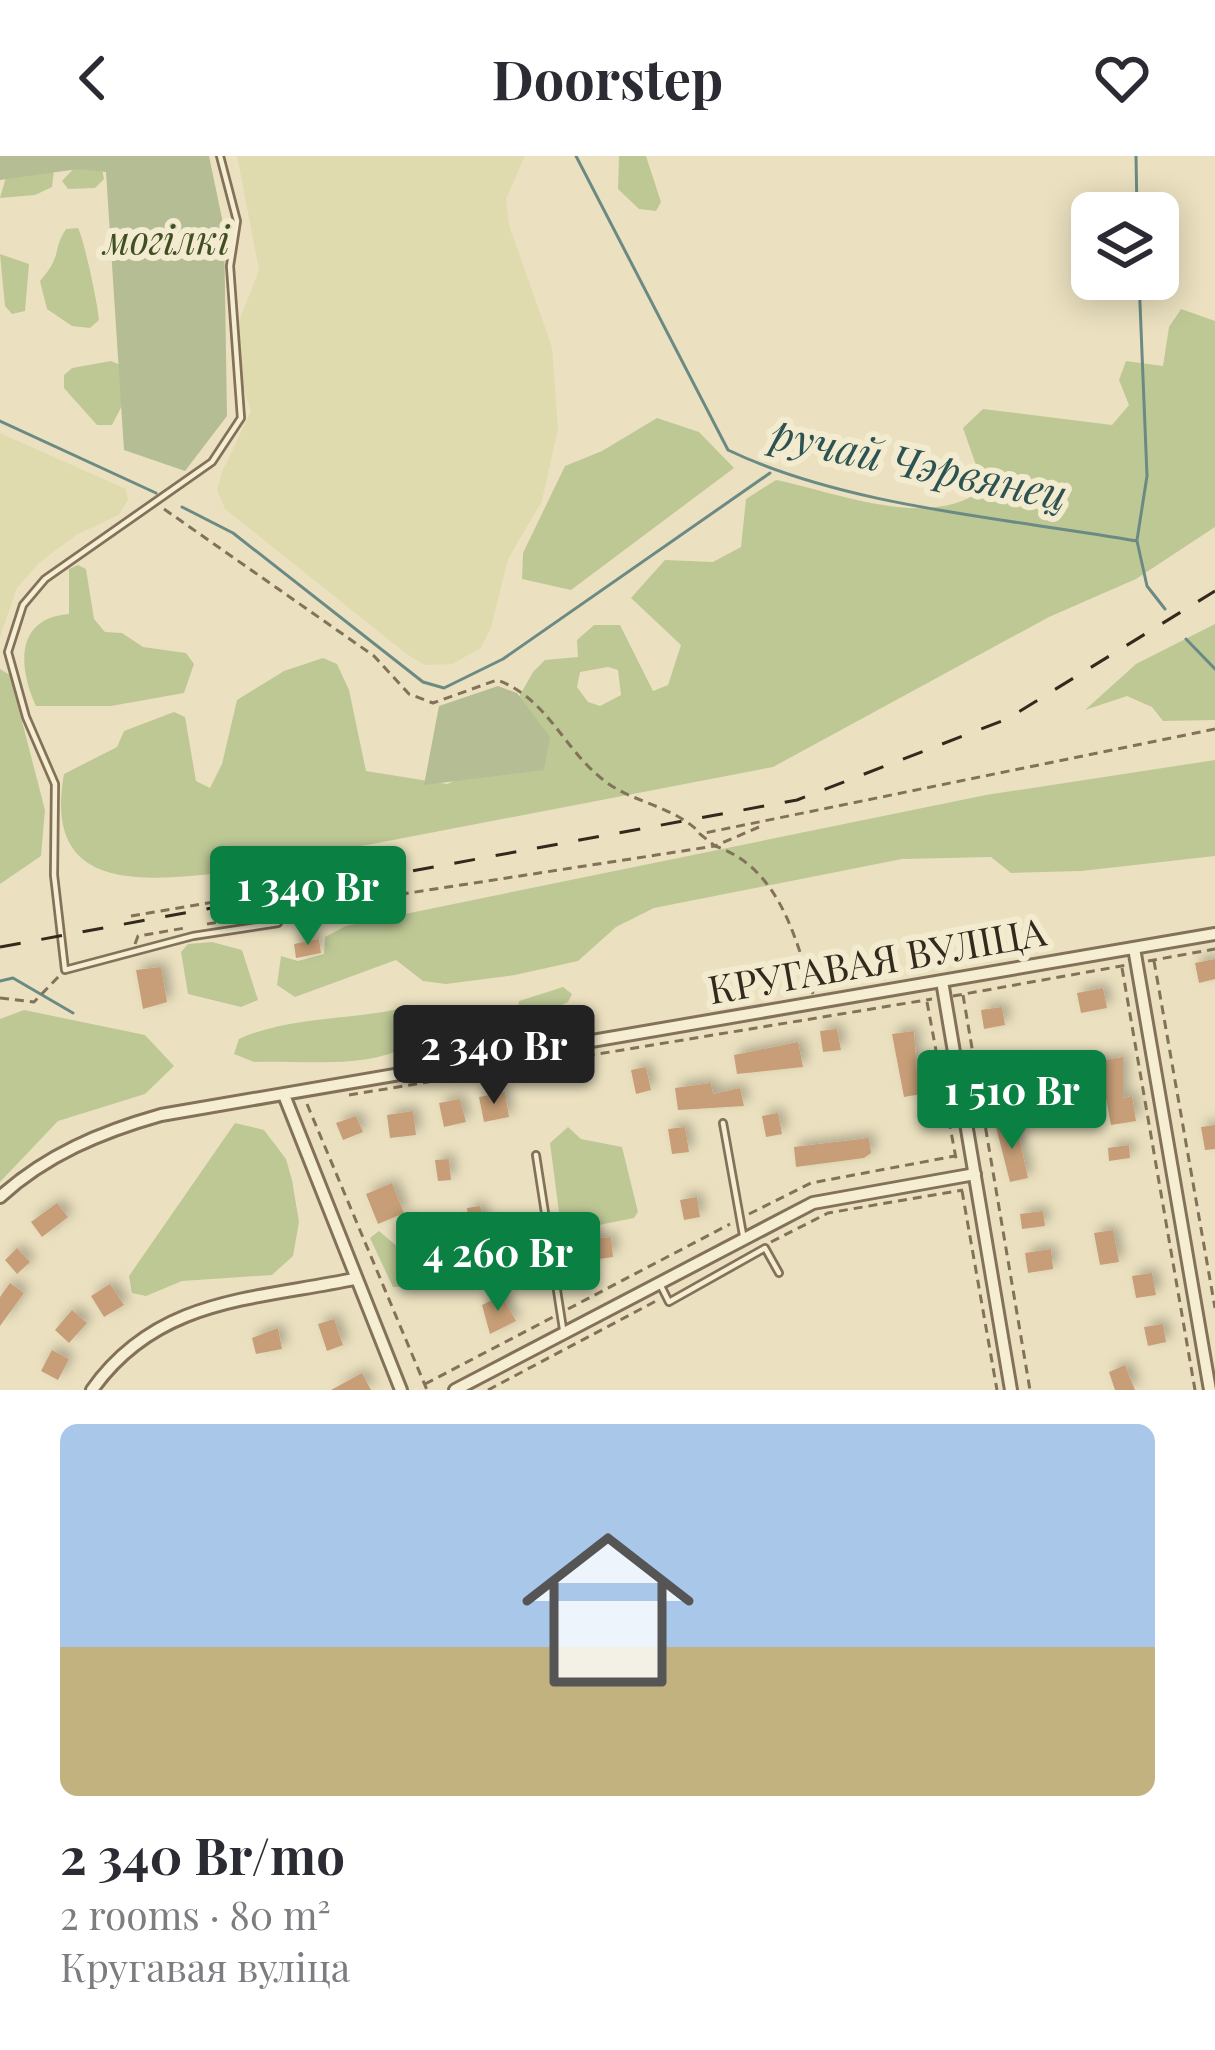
<!DOCTYPE html>
<meta charset="utf-8">
<style>
:root{--surface:#fff;--page:#f2f2f3;--text:#2b2b33;--muted:#7c7c81;--accent:#0b8043}
body{margin:0;font-family:"Playfair Display",serif;background:var(--page);color:var(--text);height:100vh;display:flex;flex-direction:column;font-size:45px;white-space:nowrap}
*{box-sizing:border-box;margin:0}
p{font-size:39px;color:var(--muted)}
.icon{flex:none;width:66px;height:66px;fill:none;stroke:currentColor;stroke-width:2;stroke-linecap:round;stroke-linejoin:round}
.map{position:relative;height:1234px;overflow:hidden}
.panel{display:flex;flex-direction:column;background:var(--surface);flex:1}
.panel>*{flex:none}
.fabs{position:absolute;left:1071px;top:36px;display:grid;gap:24px}
.fabs a{display:grid;place-items:center;width:108px;height:108px;border-radius:18px;background:var(--surface);box-shadow:0 6px 30px #0003;font-size:60px}
.price{position:absolute;translate:-50% -102px;padding:0 27px;border-radius:12px;background:var(--accent);color:#fff;font-size:39px;line-height:78px;filter:drop-shadow(0 3px 6px #0008)}
.price::after{content:'';position:absolute;left:50%;top:72px;width:36px;height:27px;margin-left:-18px;background:inherit;clip-path:polygon(0 0,100% 0,50% 100%)}
.price.active{background:#222;color:#fff}
ul{padding:0;list-style:none}
li{display:grid;align-content:center;gap:24px;height:636px;padding:0 60px}
li span{display:grid;place-items:center;height:372px;border-radius:18px;color:#555}
li>.icon{margin-inline-start:auto}
span .icon{width:216px;height:216px;fill:#fffc;stroke-width:1}
li b{font-size:51px}
header{display:flex;justify-content:space-between;align-items:center;height:156px;padding:0 60px;background:var(--surface);font-size:54px;font-weight:700}
.map>svg:first-child{display:block}
.farmland{fill:#e0dbae}
.green{fill:#bec895;fill-rule:evenodd}
.cemetery{fill:#b5bd94}
.lines{fill:none;stroke-linecap:round;stroke-linejoin:round}
.stream{stroke:#6b8a84;stroke-width:3}
.building{fill:#c79e77;filter:url(#shadow)}
.service-casing{stroke:#837259;stroke-width:10}
.minor-casing{stroke:#837259;stroke-width:16}
.path{stroke:#837259;stroke-width:3;stroke-dasharray:9 6;stroke-linecap:butt}
.service{stroke:#f6eed2;stroke-width:4.5}
.minor{stroke:#f6eed2;stroke-width:10}
.rail{stroke:#33291d;stroke-width:3;stroke-dasharray:21 21;stroke-linecap:butt}
.labels{text-anchor:middle;stroke-width:12;stroke-linejoin:round;paint-order:stroke}
.park-label{font-size:39px;font-style:italic;fill:#414e24;stroke:#f3ebcf}
.street-label{font-size:39px;fill:#33291d;stroke:#f3ebcf}
.water-label{font-size:42px;font-style:italic;fill:#2c5252;stroke:#f3ebcf}
</style>
<header><svg class="icon" aria-label="back" viewBox="0 0 24 24"><path d="M15 5l-7 7 7 7"/></svg>Doorstep<svg class="icon" aria-label="heart" viewBox="0 0 24 24"><path d="M12 20l-8-8c-3-5 5-10 8-4 3-6 11-1 8 4z"/></svg></header>
<div class="map">
<svg width="1215" height="1234" viewBox="0 0 1215 1234">
<defs>
<filter id="shadow"><feDropShadow dx="5.5" dy="-5.5" stdDeviation="6" flood-color="#0004"/></filter>
</defs>
<rect width="100%" height="100%" fill="#ebe1c0"/>
<path class="farmland" d="M237,0H525L506,43L509,69L552,191L558,273L542,345L508,403L491,472L481,492L452,508L425,509L408,499L225,353L217,334L222,316L251,255L243,231L239,165L259,114Z
M0,277L126,333L128,344L119,359L76,379L39,407L17,432L0,481Z"/>
<path class="green" d="M619,0H646L661,46L656,55L639,53L618,33Z
M0,6L54,14L52,31L35,39L0,42L6,21Z
M78,8L102,13L104,23L95,32L68,33L62,25Z
M78,72C84,83 98,149 99,164L90,172L72,170L47,153L40,125C63,99 52,94 66,73Z
M0,98L29,108L25,155L12,158L5,150Z
M1181,153L1215,165V371L1136,423L1049,461L773,611L221,717C137,726 43,734 64,618L117,591L124,575L174,556L185,561L196,625L210,632L222,608L237,544L284,515L323,502L337,508L349,534L366,615L447,628L477,615L533,516L545,504L578,501L577,484L594,469H620L653,535L668,529L681,489L631,442L665,404L713,406L741,391L746,343L776,324C836,336 931,376 984,332L963,272L983,253L1112,269L1129,249L1119,224L1126,205L1163,210L1169,171ZM608,511L618,514L621,539L600,550L588,546L577,531L580,516Z
M111,205L125,211L127,240L112,269H97L64,232V219L72,212Z
M657,262L699,276L734,312L571,434L522,423L523,397L565,310L602,295Z
M78,409L86,413L94,463L105,476L122,477L143,491L186,497L194,508L184,537L111,550H36C18,511 15,462 69,458V413Z
M1215,468V564L1163,565L1152,551L1127,540L1085,554L1136,508Z
M0,513L10,519L45,654L41,700L0,728Z
M1215,604V700L1081,715L1011,717L991,701L902,703L654,752L616,771L578,805L515,819L446,828L423,825L396,804L295,841L277,829L281,800L298,805L324,798L325,781L346,770L986,639Z
M212,786L242,794L258,844L241,851L188,838L181,796L188,788Z
M563,831L572,838L568,846L515,873L519,845Z
M399,853H428L440,861C403,919 316,904 254,906L234,898L239,883C287,861 347,864 399,853Z
M24,854L145,879L174,910L145,938L58,965L0,1026V863Z
M235,967L264,974L286,1003L292,1024L299,1066L293,1100L272,1119L182,1125L146,1140L132,1137L129,1120Z
M568,971L581,983L622,991L638,1056L634,1062L569,1075L561,1072L550,987Z
M379,1075L419,1109L407,1131H393L370,1082Z"/>
<path class="cemetery" d="M0,0H209L224,72L227,260L185,315L124,294L106,16L78,13L0,24Z
M498,530L517,537L550,581L544,614L424,629L439,550Z"/>
<g class="lines">
<path class="stream" d="M576,0L728,294C847,351 1006,362 1137,385L1147,430L1165,453
M1136,0L1137,57
M0,265L156,337
M182,351L233,377L423,526L444,532L503,503L770,317
M1137,384L1147,320L1139,123
M1186,483L1215,513
M0,825L13,822L73,857"/>
</g>
<path class="building" d="M319,783L321,797L296,802L294,788Z
M1215,803V823L1199,827L1195,807Z
M161,811L167,846L143,853L136,814Z
M1103,832L1107,852L1081,857L1077,837Z
M1002,851L1005,869L984,873L981,854Z
M837,873L841,894L823,896L820,875Z
M914,875L917,919L923,918L927,937L904,941L892,878Z
M798,886L803,911L737,918L734,899Z
M1123,901V942L1132,940L1136,965L1111,969L1104,932L1096,933L1092,906Z
M1016,910L1019,926L990,931L987,915Z
M646,911L651,934L636,938L631,914Z
M711,927L713,938L740,932L744,950L678,954L675,932Z
M505,936L509,961L484,966L479,941Z
M460,943L466,966L444,971L439,947Z
M413,955L416,979L390,982L387,959Z
M778,957L782,978L766,981L762,960Z
M356,960L363,976L343,984L336,967Z
M1016,967L1028,1022L1010,1026L996,971Z
M1215,969V993L1205,994L1201,971Z
M685,971L689,996L672,998L668,973Z
M869,982L871,997L864,1002L796,1011L794,991Z
M1129,989L1130,1002L1109,1005L1108,992Z
M449,1003L451,1024L438,1025L435,1004Z
M392,1027L404,1057L378,1068L366,1038Z
M697,1041L700,1061L684,1064L680,1044Z
M57,1047L68,1061L42,1081L31,1066Z
M480,1050L487,1073L470,1075L467,1052Z
M1043,1055L1045,1070L1022,1073L1020,1058Z
M1113,1074L1119,1106L1100,1109L1094,1077Z
M611,1081L613,1101L583,1105L580,1084Z
M516,1086L520,1106L492,1112L488,1093Z
M17,1092L30,1106L17,1118L5,1104Z
M1051,1093L1053,1113L1028,1117L1025,1097Z
M1152,1117L1156,1139L1136,1142L1132,1120Z
M10,1127L24,1137L0,1170V1141Z
M110,1128L124,1149L104,1161L91,1140Z
M502,1139L516,1165L490,1178L482,1149Z
M72,1154L87,1167L69,1187L55,1174Z
M334,1163L343,1189L327,1195L318,1168Z
M1163,1168L1166,1186L1148,1190L1144,1171Z
M278,1172L282,1193L256,1198L252,1182Z
M52,1194L69,1203L58,1224L41,1215Z
M1125,1209L1135,1234H1115L1109,1216Z
M362,1217L371,1234H331Z"/>
<g class="lines">
<defs>
<path id="service" d="M220,0L237,65L230,110L241,262L212,306L45,423L23,449L8,496L26,561L55,628L54,719L65,814L193,780L278,767
M723,967L743,1079
M536,999L563,1173
M660,1128L669,1146L765,1092L779,1117"/>
<path id="minor" d="M1134,792L1210,1234
M942,825L1011,1234
M284,939L401,1234
M0,1041C46,999 101,976 161,959L1215,778
M92,1234C157,1142 252,1144 354,1123
M455,1234L813,1047L975,1018"/>
</defs>
<use href="#service" class="service-casing"/>
<use href="#minor" class="minor-casing"/>
<path class="path" d="M164,353L374,500L409,538L433,547L497,524C549,543 563,594 606,626C634,647 673,650 699,676
M759,671L715,690C779,712 795,780 813,838
M131,760L384,717
M288,765L378,742
M207,768L715,690L700,678L1215,573
M135,788L138,780L185,772
M1148,805L1215,793
M1154,805L1215,1152
M1122,812L1195,1234
M963,839L1030,1234
M953,840L1127,809
M0,842L34,846L60,819
M927,846L957,1008
M349,939L932,843
M307,948L427,1234
M962,1035L997,1234
M749,1058L811,1027L955,1000
M771,1086L828,1057L963,1034
M568,1153L730,1068
M425,1228L555,1160
M488,1234L656,1145"/>
<use href="#service" class="service"/>
<use href="#minor" class="minor"/>
<path class="rail" d="M0,791L797,644L1007,563L1215,435"/>
</g>
<g class="labels">
<g class="park-label">
<text x="167" y="98">могілкі</text>
</g>
<g class="street-label">
<text transform="translate(877 805) rotate(-10)" y="14">КРУГАВАЯ ВУЛІЦА</text>
</g>
<g class="water-label">
<text transform="translate(919 309) rotate(12)" y="15">ручай Чэрвянец</text>
</g>
</g>
</svg>
<div class="fabs">
<a><svg class="icon" aria-label="layers" viewBox="0 0 24 24"><path d="M12 4l9 5-9 5-9-5zM3 14l9 5 9-5"/></svg></a>
</div>
<b class="price" style="left:308px;top:792px">1 340 Br</b>
<b class="price active" style="left:494px;top:951px">2 340 Br</b>
<b class="price" style="left:1012px;top:996px">1 510 Br</b>
<b class="price" style="left:498px;top:1158px">4 260 Br</b>
</div>
<section class="panel">
<ul>
<li><span style="background:linear-gradient(#a9c7e8 60%,#c2b280 0)"><svg class="icon" aria-label="home" viewBox="0 0 24 24"><path d="M3 11l9-7 9 7M6 9v11h12V9"/></svg></span><div><b>2 340 Br/mo</b><p>2 rooms · 80 m²</p><p>Кругавая вуліца</p></div></li>
</ul>
</section>
